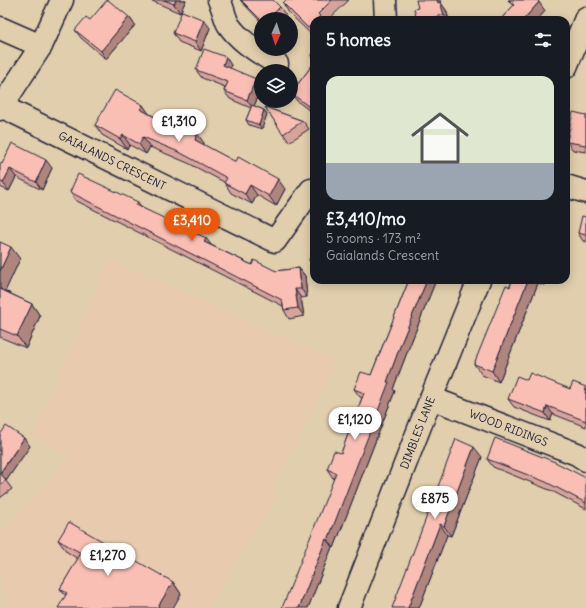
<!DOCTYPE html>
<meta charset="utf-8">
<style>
:root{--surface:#171b24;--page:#242831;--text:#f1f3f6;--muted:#9ea1a6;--line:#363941;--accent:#ea580c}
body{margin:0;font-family:Delius,sans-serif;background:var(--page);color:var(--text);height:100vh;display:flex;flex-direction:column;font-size:15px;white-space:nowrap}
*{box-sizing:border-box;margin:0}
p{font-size:13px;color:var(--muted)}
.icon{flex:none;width:22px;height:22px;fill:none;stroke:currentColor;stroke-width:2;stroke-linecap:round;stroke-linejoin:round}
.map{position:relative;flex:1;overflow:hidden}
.drawer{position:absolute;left:310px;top:16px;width:260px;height:268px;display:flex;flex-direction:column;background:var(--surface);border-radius:12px;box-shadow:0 2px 10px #0003}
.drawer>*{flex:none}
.needle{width:26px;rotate:183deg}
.fabs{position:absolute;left:254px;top:12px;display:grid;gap:8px}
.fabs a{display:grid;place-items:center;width:44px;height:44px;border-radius:50%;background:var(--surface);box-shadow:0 2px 10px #0003;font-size:20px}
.price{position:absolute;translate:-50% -34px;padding:0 9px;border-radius:14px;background:#fff;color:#222;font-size:13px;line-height:26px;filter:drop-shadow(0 1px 2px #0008)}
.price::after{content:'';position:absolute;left:50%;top:24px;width:12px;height:9px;margin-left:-6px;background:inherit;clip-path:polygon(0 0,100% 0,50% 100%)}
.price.active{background:var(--accent);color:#fff}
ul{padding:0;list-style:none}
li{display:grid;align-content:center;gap:8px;height:212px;padding:0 16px}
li+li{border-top:1px solid var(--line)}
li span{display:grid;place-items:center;height:124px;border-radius:12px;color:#555}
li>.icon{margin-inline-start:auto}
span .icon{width:72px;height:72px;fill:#fffc;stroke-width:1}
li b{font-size:17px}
h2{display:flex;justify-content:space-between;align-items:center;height:48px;padding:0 16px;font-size:17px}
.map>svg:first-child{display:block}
.built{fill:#e8caae}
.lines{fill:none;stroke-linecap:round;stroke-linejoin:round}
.minor-casing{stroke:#22223b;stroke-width:25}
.minor{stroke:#e0ceac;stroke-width:22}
.wall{fill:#d7a49b;stroke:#22223b}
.shaded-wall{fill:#af867e;stroke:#22223b}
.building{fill:#fabfb4;stroke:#22223b}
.labels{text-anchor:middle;stroke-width:4;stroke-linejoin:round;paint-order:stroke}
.street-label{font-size:11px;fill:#22223b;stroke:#e0ceac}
</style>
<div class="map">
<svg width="586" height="608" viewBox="0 0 586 608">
<rect width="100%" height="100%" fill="#e0ceac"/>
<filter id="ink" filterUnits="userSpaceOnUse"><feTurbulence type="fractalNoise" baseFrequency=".025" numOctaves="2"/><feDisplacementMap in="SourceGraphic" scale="8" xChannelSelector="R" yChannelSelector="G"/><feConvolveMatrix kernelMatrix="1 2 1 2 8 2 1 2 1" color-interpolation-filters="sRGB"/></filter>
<g filter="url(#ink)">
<path class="built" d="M109,259L337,361L272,490L278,494L209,608H11L0,578V533L70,456L32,437Z"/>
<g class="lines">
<defs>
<g id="minor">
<path d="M219,0C223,7 224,16 228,24C240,42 259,52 277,64"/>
<path d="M385,0L386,20"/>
<path d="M0,28L41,46"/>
<path d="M566,67L586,18"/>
<path id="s1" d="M1,106L275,241L311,190"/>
<path d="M0,109L41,46L62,0"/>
<path d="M566,186L586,192"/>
<path id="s2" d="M431,398L577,454L586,460"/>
<path id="s3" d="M349,608L431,398L479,280"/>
</g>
</defs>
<use href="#minor" class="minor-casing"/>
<use href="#minor" class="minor"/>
</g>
<path class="wall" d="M150,0H186L180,13Z
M240,0H273L280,7L286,16L282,19H261V22Z
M286,0H349L328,20H314V37L289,13L283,3Z
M508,0H537L545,11L537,20H500L513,6Z
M441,3L446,10L449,20H417L418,8Z
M129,17L135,25L106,59L81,38L75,30L90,20Z
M210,28L201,51L179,42L173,33Z
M314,63V114L297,101L291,93Z
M231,65L230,68L261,89L254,106L264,110L267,114L262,129L249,125L246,120L251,108L230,99L224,91L225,87L202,78L196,70Z
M143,105L148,113L171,126L204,143V145L285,189L276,206L257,195L252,204L231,193L224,182L188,163L150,147L146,154L130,145L127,149L102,135L95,125Z
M265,107L303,121L309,129L289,142Z
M586,115V152L573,150L567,142Z
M0,163L2,164L52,168L42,190L16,177L9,191L0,187Z
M70,192L142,208L211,245L252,265L276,271L299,268L305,276L307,297L301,298L304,316L289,319L284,310L283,306L75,200Z
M586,217V242L583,241L578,233Z
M0,242L20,259L5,291L32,304L40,316L26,348L0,337Z
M314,249V267L309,260Z
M409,280H436L408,350L393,389L395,391L387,411L334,548L332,547L308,608L334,478H333L327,469L341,453L362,398L360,397L354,389L371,375Z
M512,280H546L544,285L538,283L499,382L482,375L474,364L510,287Z
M527,380L570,389L586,387V427L553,414L550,421L514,407L508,399Z
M0,435L30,446L6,481L12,489L0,498Z
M456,439L482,457L451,536L447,535L419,608Z
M487,459L586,478V509L552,491L493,467Z
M58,540L173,582L181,594L65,595L60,589L78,559L67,552Z"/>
<path class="shaded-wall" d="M176,0H186L180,13L174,4Z
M437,0H440L441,3L446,10L449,20H448L444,15Z
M539,2L545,11L537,20H523Z
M129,17L135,25L106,59L101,51Z
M204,20L210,28L201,51L195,42Z
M226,57L231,65L229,73L223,65Z
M256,79L261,86V89L253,109L247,100Z
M314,98V114L308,106Z
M143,105L150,115L140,109Z
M264,110L267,114L262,129L259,125Z
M197,133L204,143L202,150L195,140Z
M123,135L130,145L127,149L120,139Z
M143,137L150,147L146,154L139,144Z
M46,160L52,168L42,190L36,182Z
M10,169L16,177L9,191L3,183Z
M278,179L285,189L276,206L269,196Z
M250,185L257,195L252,204L245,194Z
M138,202L143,210L136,205Z
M206,238L212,246L204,242Z
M11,247L20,259L4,294L0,288V271Z
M299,268L305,276L307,297L301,289Z
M427,280H436L408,350L393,389L395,391L387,411L334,548L328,540L402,341Z
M528,280H536L538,283L499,382L492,371Z
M540,280H546L544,285Z
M295,289L301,298L304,316L298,308Z
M32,304L40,316L26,348L17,336Z
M547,406L553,414L550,421L545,413Z
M24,438L30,446L6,481L0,474Z
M474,447L482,457L451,536L444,526Z
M440,524L447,535L419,608H408Z
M326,539L332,547L308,608H299Z
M173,582L181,594L173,608H157Z"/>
<path class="building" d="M107,0H108L129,17L101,51L75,30L86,17L90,20Z
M164,0H176L174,4Z
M241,0H273L280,7L268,19H261V20Z
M286,0H332L318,14L320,16L316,20H314V22L308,28L283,3Z
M416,0H437L438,3L440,2L444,15L435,17V20H417L414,9L418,8Z
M509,0H537L539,2L523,20H500L514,5Z
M182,11L204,20L195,42L173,33Z
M204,49L226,57L223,65L256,79L247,100L224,91L228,82L196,70Z
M314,51V58L311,57Z
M314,63V98L308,106L291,93Z
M115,90L143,105L140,109L171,126L172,122L197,133L195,140L236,162L238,157L278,179L269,196L250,185L245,194L224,183L227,178L181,153L143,137L139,144L123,135L120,139L95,125Z
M252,105L264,110L259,125L246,120Z
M265,107L303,121L283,134Z
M573,112L586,115V145L567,142Z
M12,143L46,160L36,182L10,169L3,183L0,181V163L2,164Z
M78,174L138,202L136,205L206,238L204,242L252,265L254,260L276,271L299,268L301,289H295L298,308L284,310L282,300L70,192Z
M582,216L586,217V235L578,233Z
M0,242L11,247L0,271Z
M314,249V262L309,260Z
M409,280H427L402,341L387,382H389L381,403L328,540L326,539L299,608H282L336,473L327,469L334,451L341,453L364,393L354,389L361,372L371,375Z
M512,280H528L492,371L474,364L506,285L510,287Z
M0,289L32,304L17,336L0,329Z
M530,373L570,389L573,382L586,387L585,393H586V421L547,406L545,413L508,399L517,376L527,380Z
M6,426L24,438L0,473V435Z
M495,438L555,462L586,478V503L546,482L487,459Z
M456,439L474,447L444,526L440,524L408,608H392Z
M0,473L6,480L0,485Z
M69,522L173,582L157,608H58L67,593L60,589L81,553L58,540Z"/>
</g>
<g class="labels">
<g class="street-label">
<text dy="4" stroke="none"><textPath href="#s1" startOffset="124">GAIALANDS CRESCENT</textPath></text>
<text dy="4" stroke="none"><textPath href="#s2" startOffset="83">WOOD RIDINGS</textPath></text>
<text dy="4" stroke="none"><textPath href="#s3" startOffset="188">DIMBLES LANE</textPath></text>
</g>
</g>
</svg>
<div class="fabs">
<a><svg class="needle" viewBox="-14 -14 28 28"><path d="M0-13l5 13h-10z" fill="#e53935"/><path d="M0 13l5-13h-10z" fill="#9ea1a6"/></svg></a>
<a><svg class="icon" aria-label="layers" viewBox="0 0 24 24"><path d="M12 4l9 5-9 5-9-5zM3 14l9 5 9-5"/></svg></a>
</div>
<b class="price" style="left:179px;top:143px">£1,310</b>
<b class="price active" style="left:192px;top:242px">£3,410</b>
<b class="price" style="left:355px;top:441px">£1,120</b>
<b class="price" style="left:435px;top:520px">£875</b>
<b class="price" style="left:108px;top:577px">£1,270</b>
<section class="drawer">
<h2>5 homes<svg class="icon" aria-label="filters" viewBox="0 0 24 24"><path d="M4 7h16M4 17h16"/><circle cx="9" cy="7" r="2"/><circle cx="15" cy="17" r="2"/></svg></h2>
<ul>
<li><span style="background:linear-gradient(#dfe7d0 70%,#9aa5b1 0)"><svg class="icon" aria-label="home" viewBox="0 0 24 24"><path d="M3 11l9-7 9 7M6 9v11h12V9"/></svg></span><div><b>£3,410/mo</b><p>5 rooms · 173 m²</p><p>Gaialands Crescent</p></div></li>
</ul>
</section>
</div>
